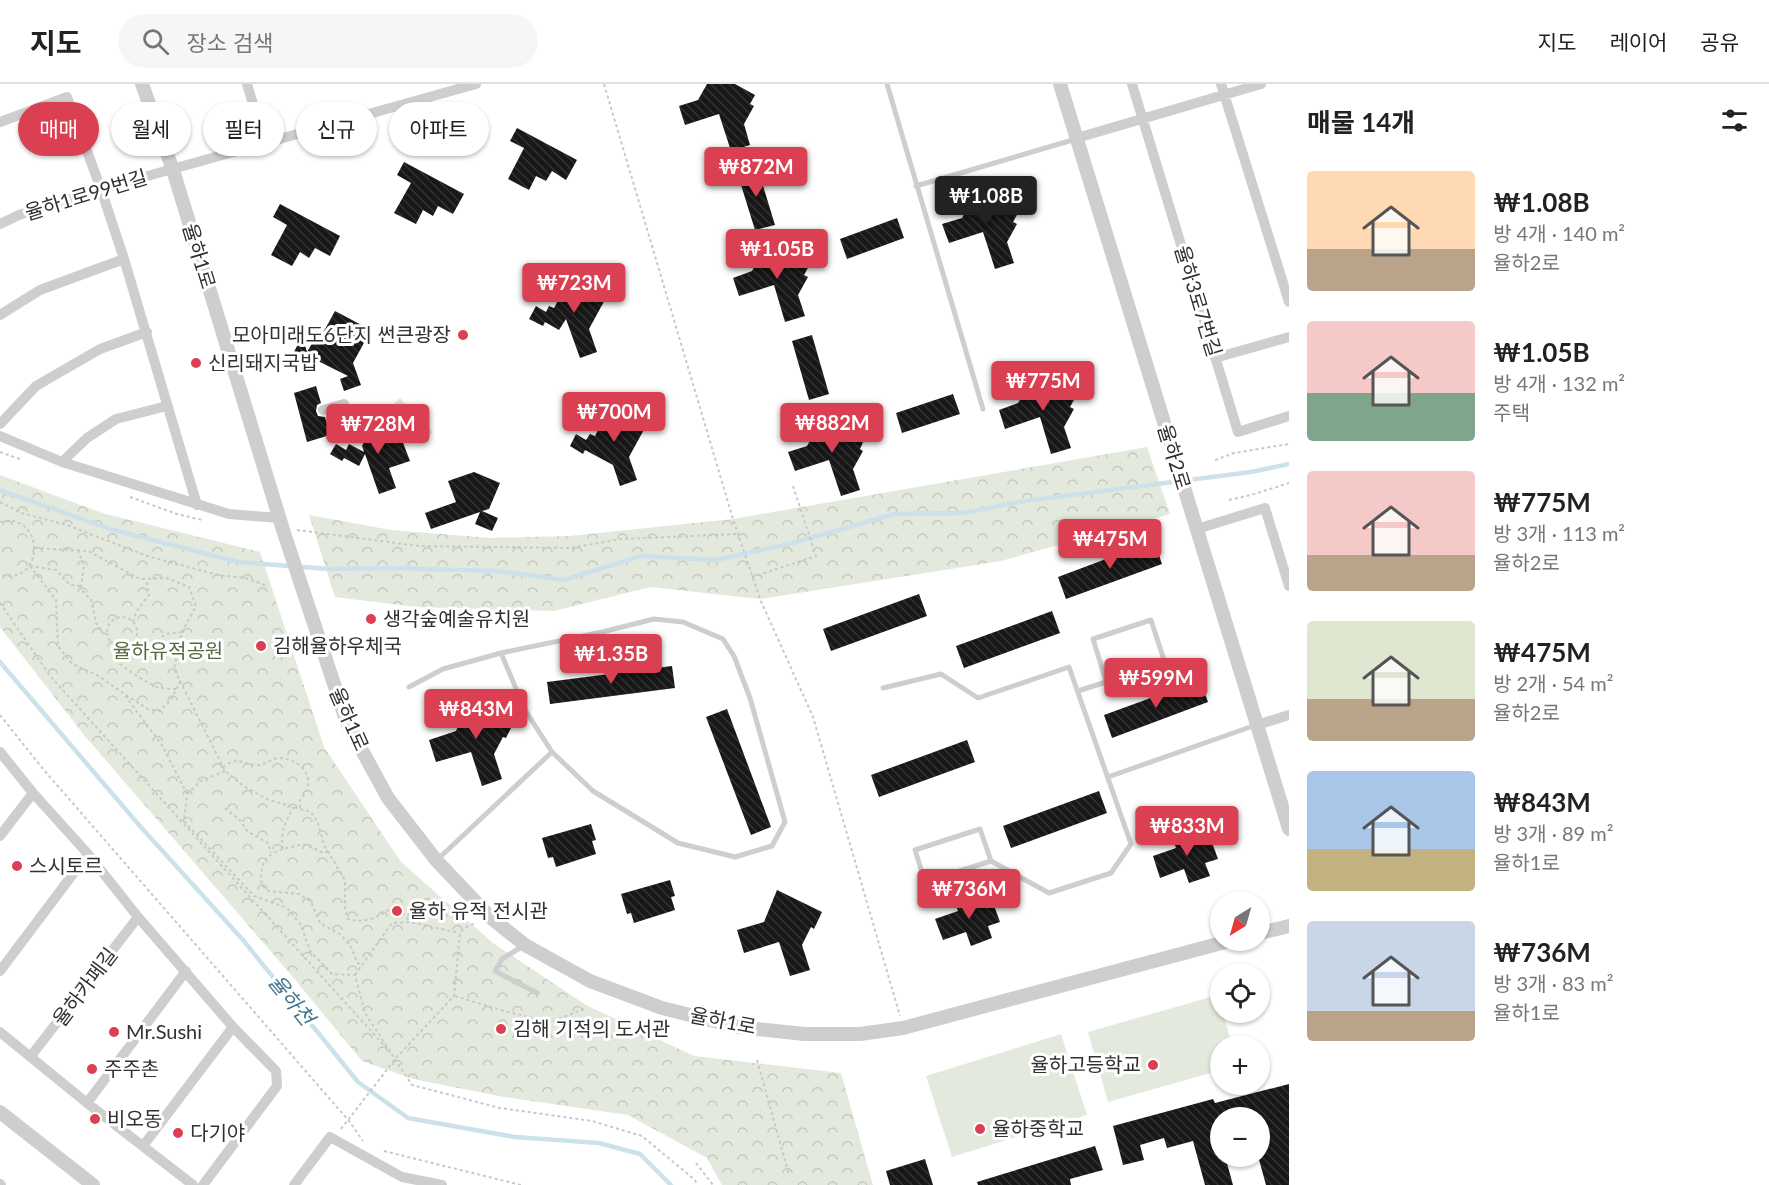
<!DOCTYPE html>
<html lang="ko">
<meta charset="utf-8">
<style>
:root{--surface:#fff;--page:#f6f6f6;--text:#222;--muted:#767676;--line:#e0e0e0;--accent:#db3f52}
body{margin:0;font-family:Lato,"Noto Sans KR",sans-serif;background:var(--page);color:var(--text);height:100vh;display:flex;flex-direction:column;font-size:22px;white-space:nowrap}
*{box-sizing:border-box;margin:0}
p{font-size:20px;color:var(--muted)}
.icon{flex:none;width:33px;height:33px;fill:none;stroke:currentColor;stroke-width:2;stroke-linecap:round;stroke-linejoin:round}
.map{position:relative;flex:1;overflow:hidden}
.sheet{display:flex;flex-direction:column;background:var(--surface);width:480px}
.sheet>*{flex:none}
.banner{position:absolute;left:18px;top:18px;width:570px;height:54px;display:flex;gap:12px}
.needle{width:39px;rotate:217deg}
.fabs{position:absolute;left:1210px;top:807px;display:grid;gap:12px}
.fabs a{display:grid;place-items:center;width:60px;height:60px;border-radius:50%;background:var(--surface);box-shadow:0 2px 4px #0004;font-size:30px}
.price{position:absolute;translate:-50% -51px;padding:0 14px;border-radius:6px;background:var(--accent);color:#fff;font-size:20px;line-height:39px;filter:drop-shadow(0 2px 3px #0008)}
.price::after{content:'';position:absolute;left:50%;top:36px;width:18px;height:14px;margin-left:-9px;background:inherit;clip-path:polygon(0 0,100% 0,50% 100%)}
.price.active{background:#222;color:#fff}
ul{padding:0;list-style:none}
li{display:flex;align-items:center;gap:18px;height:150px;padding:0 18px}
li span{display:grid;place-items:center;flex:none;width:168px;height:120px;border-radius:6px;color:#555}
li>.icon{margin-inline-start:auto}
span .icon{width:72px;height:72px;fill:#fffc;stroke-width:1}
li b{font-size:26px}
h2{display:flex;justify-content:space-between;align-items:center;height:72px;padding:0 18px;font-size:26px}
.tag{padding:0 21px;border-radius:27px;background:var(--surface);box-shadow:0 2px 4px #0004;font-size:21px;line-height:54px}
.tag.active{background:var(--accent);color:#fff}
header{display:flex;align-items:center;gap:36px;box-sizing:border-box;height:84px;padding:0 30px;background:var(--surface);border-bottom:2px solid var(--line)}
header strong{font-size:28px}
nav{display:flex;gap:33px;margin-inline-start:auto;font-size:21px}
.search{width:420px;height:54px;background:var(--page);display:flex;align-items:center;gap:15px;box-sizing:border-box;padding:0 21px;border-radius:33px;color:var(--muted);font-size:22px}
main{display:flex;flex:1;min-height:0}
.map>svg:first-child{display:block}
.grass{fill:#e4e9dd}
.park{fill:url(#park-crowns)}
.lines{fill:none;stroke-linecap:round;stroke-linejoin:round}
.stream{stroke:#cde1eb;stroke-width:4.5}
.building{fill:url(#building-back-hatch)}
.path{stroke:#c8c8c8;stroke-width:2;stroke-dasharray:3 3;stroke-linecap:butt}
.service{stroke:#cecece;stroke-width:5}
.minor{stroke:#cecece;stroke-width:10}
.tertiary{stroke:#cecece;stroke-width:14}
.poi-dot{fill:#db3f52;stroke:#fff;stroke-width:2}
.labels{text-anchor:middle;stroke-width:6;stroke-linejoin:round;paint-order:stroke}
.street-label{font-size:20px;fill:#313131;stroke:#fff}
.poi-label{font-size:20px;fill:#313131;stroke:#fff;text-anchor:start}
.park-label{font-size:20px;fill:#566a40;stroke:#fff}
.water-label{font-size:21px;font-style:italic;fill:#43758f;stroke:#fff}
</style>
<header>
<strong>지도</strong>
<div class="search"><svg class="icon" aria-label="search" viewBox="0 0 24 24"><circle cx="10" cy="10" r="6"/><path d="M15 15l6 6"/></svg>장소 검색</div>
<nav><a>지도</a><a>레이어</a><a>공유</a></nav>
</header>
<main>
<div class="map">
<svg width="1289" height="1101" viewBox="0 0 1289 1101">
<defs>
<pattern id="park-crowns" width="20" height="18" patternUnits="userSpaceOnUse" patternTransform="scale(1.5)"><rect width="20" height="18" fill="#e4e9dd"/><path d="M2 6a3 3 0 1 1 6 0M12 15a3 3 0 1 1 6 0" fill="none" stroke="#c4c8be"/></pattern>
<pattern id="building-back-hatch" width="6" height="6" patternUnits="userSpaceOnUse" patternTransform="scale(1.5)"><rect width="6" height="6" fill="#181818"/><path d="M-1 5l2 2M0 0l6 6M5-1l2 2" fill="none" stroke="#313131"/></pattern>
</defs>
<rect width="100%" height="100%" fill="#fff"/>
<path class="grass" d="M1218,911L1221,928L1223,929L1232,961L1221,962V986L1108,1018L1088,948Z
M1061,950L1087,1031L952,1073L926,992Z"/>
<path class="park" d="M400,314C408,324 428,337 432,348L426,357L406,344L390,324Z
M1147,363L1170,430L1001,477L760,515L650,503L554,527L416,523L335,513L309,431L391,446L491,454L569,452L733,435Z
M0,391L102,429L260,468L324,663L401,778L493,859L586,921L694,972L841,989L873,1101H722L707,1074L628,1031L504,1013L413,995L362,977L292,892L84,651L0,543Z"/>
<g class="lines">
<path class="stream" d="M0,406L110,445L238,478L329,485L391,484L496,487L564,496L641,472L716,476L793,459L894,430L963,429L1025,417L1251,388L1289,380
M0,578L139,741L243,856L358,998L408,1034L515,1053L599,1059L640,1070L671,1101"/>
</g>
<path class="building" d="M707,0H735L755,11L750,20L754,22L744,40L750,61L731,67L719,30L685,41L679,22L698,16Z
M517,44L577,76L566,96L552,87L546,97L536,92L529,106L508,95L524,64L510,57Z
M404,78L464,110L453,130L438,122L433,132L423,126L416,140L394,129L411,99L397,91Z
M757,82L775,141L755,146L737,88Z
M980,107L1018,129L1013,138L1017,140L1007,158L1014,179L995,185L983,148L949,159L942,140L962,134L975,110L977,111Z
M280,120L340,152L330,172L315,164L309,174L300,168L292,182L271,171L287,141L273,133Z
M897,134L904,154L847,175L840,155Z
M768,159L809,182L804,191L808,193L798,211L805,232L785,238L774,201L739,212L733,194L752,187Z
M571,193L607,212L589,245L597,268L580,274L566,235L559,246L545,238L543,242L529,235L536,222L546,228L549,222L554,224Z
M335,227L371,246L353,279L361,301L344,307L340,295L348,292L308,272L309,277L294,268L302,252L307,268L314,256L318,258Z
M812,251L829,310L809,316L792,257Z
M1036,292L1075,314L1070,323L1074,325L1064,343L1071,364L1051,370L1040,333L1005,345L999,326L1018,319L1032,295L1034,297Z
M316,302L321,319L317,321L316,327L318,332L325,333L330,351L307,358L294,309Z
M953,310L960,330L902,349L896,329Z
M611,321L647,340L629,373L637,396L620,402L613,381L585,366L583,370L570,362L576,350L586,356L590,350L595,352Z
M826,335L864,356L860,365L863,367L853,385L860,406L841,412L829,376L795,387L788,368L807,362L821,337L823,339Z
M376,337L400,351L410,377L389,384L396,404L379,410L365,370L359,382L344,374L342,377L330,370L336,360L346,366L349,360L364,368L362,362Z
M474,388L500,399L489,425L482,427L498,434L492,447L475,440L480,428L431,445L425,429L456,418L448,397Z
M1154,457L1162,480L1066,515L1058,493Z
M919,510L927,532L831,567L823,545Z
M1052,527L1060,549L964,584L956,562Z
M672,582L675,604L550,620L547,598Z
M1200,596L1208,618L1112,654L1104,631Z
M469,615L514,638L506,654L503,653L494,670L502,695L482,702L471,668L436,678L429,656L456,647Z
M727,625L771,743L751,751L706,633Z
M967,656L975,678L879,713L871,691Z
M1099,707L1107,729L1011,764L1003,742Z
M591,740L596,756L592,757L596,770L556,783L553,773L548,774L542,754Z
M1193,745L1197,757L1210,753L1218,775L1205,779L1210,792L1189,799L1184,785L1160,794L1153,772L1176,764L1172,753Z
M670,796L675,812L671,813L675,826L634,839L631,829L627,830L621,810Z
M777,806L822,828L814,845L811,843L802,861L810,886L790,892L779,858L744,869L737,846L764,838Z
M976,808L980,820L992,816L1000,838L988,842L992,854L971,862L966,848L943,856L935,835L958,827L954,816Z
M1289,1000V1101H1266L1258,1072H1260V1034H1221V1041L1217,1042L1221,1058V1072H1225L1233,1101H1205L1193,1057L1167,1064L1164,1054L1140,1061L1144,1076L1123,1081L1113,1042L1213,1015L1215,1019Z
M1095,1062L1103,1086L1070,1095L1071,1101H978L977,1098Z
M925,1075L933,1101H890L886,1087Z"/>
<g class="lines">
<path class="path" d="M604,0L733,435L760,515L813,633L900,932
M351,331L354,343
M0,368L20,375
M1215,376L1234,369L1289,360
M130,413L177,430L202,436
M1229,416L1251,411L1289,399
M0,418L21,429L67,441L147,472L218,491L246,494L267,502
M0,438C45,427 46,502 0,491
M297,446L419,462L570,464L621,455L738,450
M35,464L88,467L140,495L167,494L189,503L196,522L182,548L174,585L225,687L245,703L269,716L311,728L318,739L324,761L345,796V825L348,835C366,840 377,833 392,824L402,828L410,838
M78,466L84,482L81,502L84,509L91,515L96,539L105,551
M30,482L56,516L58,562L72,580L97,591L123,609L162,661L187,710L184,737L254,812L287,824L301,841L310,867L332,890L355,891L365,929L412,1001L500,1024L592,1037L642,1052L695,1096L697,1101
M30,482L56,486L70,501L81,502
M752,493L816,472L793,402
M0,519L51,593L390,968
M107 548a15 15 0 1 1 30 0a15 15 0 1 1-30 0Z
M133,538L136,528L149,511L146,495
M176,605C170,605 163,604 157,603C152,602 120,582 117,577L123,564L131,572L142,573L165,550L182,548
M126,611L148,625L159,627L171,616L181,596
M0,631L43,685L349,1037L363,1057
M223,683C226,681 232,677 236,677C243,677 251,682 259,681C267,680 271,674 280,674C304,676 318,697 300,716V724
M187,710L201,697L225,687
M225,724L241,737L247,747L268,759L271,769
M283,765C280,749 285,738 294,723
M328,767L324,769C318,767 312,763 306,761C300,760 293,763 287,764C265,770 259,779 262,802L269,807L299,810L311,818L320,839L341,851L350,861L357,878L361,882
M355,891L392,839L410,838L459,849
M455,912L504,927L550,938L584,925
M757,976L789,1091
M341,1045L396,974L454,912L460,849L464,844L476,839
M384,1067L521,1101
M696,1079L713,1101"/>
<path class="service" d="M887,0L983,325
M916,102L1076,55
M409,603L443,585L501,569L602,548L654,535L683,538L723,555L734,572L750,614L785,738L772,762L735,773L678,759L593,707L552,668
M883,604L941,590L978,614L1069,583L1131,760L1111,789L1049,809L991,777L925,798L915,766L980,745L991,777
M1078,607L1165,579L1151,536L1093,555L1106,597
M1108,693L1256,641
M438,775L552,668L525,626L501,569
M523,862L502,875L495,887L537,909"/>
<path class="minor" d="M247,0L265,60
M1132,0L1238,348L1289,332
M1221,0L1289,218
M0,38L67,13L101,105L124,175L197,421
M1077,54L1261,0
M0,140L19,131L101,105L476,0
M0,231L40,206L124,175
M1215,274L1289,253
M323,326L344,320
M0,340L36,302L100,265L147,248
M0,352L62,378L229,430L279,434
M62,378L87,354L116,335L167,322
M1197,445L1265,424L1289,502
M1257,641L1289,631
M0,668L33,709L88,770L138,833L233,943L276,987L277,1002L203,1101
M0,752L33,709
M0,887L88,770
M0,948L87,1019L193,1101
M31,972L138,833
M87,1019L186,887
M143,1062L233,943
M0,1100L1,1101
M294,1101L330,1053L402,1093L442,1101"/>
<path class="tertiary" d="M142,0L173,86L284,449L347,639L388,714L436,776L490,833L525,861L590,897L662,924L738,943L804,950H860L903,944L1233,856
M1060,0L1289,745
M1260,849L1289,842
M0,1028L93,1101"/>
</g>
<g class="poi-dot">
<circle cx="463" cy="251" r="6"/>
<circle cx="196" cy="279" r="6"/>
<circle cx="371" cy="535" r="6"/>
<circle cx="261" cy="562" r="6"/>
<circle cx="17" cy="782" r="6"/>
<circle cx="397" cy="827" r="6"/>
<circle cx="501" cy="945" r="6"/>
<circle cx="114" cy="948" r="6"/>
<circle cx="1153" cy="981" r="6"/>
<circle cx="92" cy="985" r="6"/>
<circle cx="95" cy="1035" r="6"/>
<circle cx="980" cy="1045" r="6"/>
<circle cx="178" cy="1049" r="6"/>
</g>
<g class="labels">
<g class="street-label">
<text transform="translate(86 111) rotate(-17)" y="7">율하1로99번길</text>
<text transform="translate(199 172) rotate(73)" y="7">율하1로</text>
<text transform="translate(1198 217) rotate(73)" y="7">율하3로7번길</text>
<text transform="translate(1174 373) rotate(73)" y="7">율하2로</text>
<text transform="translate(349 635) rotate(66)" y="7">율하1로</text>
<text transform="translate(85 903) rotate(-53)" y="7">율하카페길</text>
<text transform="translate(723 937) rotate(11)" y="7">율하1로</text>
</g>
<g class="poi-label">
<text x="451" y="258" text-anchor="end">모아미래도6단지 썬큰광장</text>
<text x="208" y="286">신리돼지국밥</text>
<text x="383" y="542">생각숲예술유치원</text>
<text x="273" y="569">김해율하우체국</text>
<text x="29" y="789">스시토르</text>
<text x="409" y="834">율하 유적 전시관</text>
<text x="513" y="952">김해 기적의 도서관</text>
<text x="126" y="955">Mr.Sushi</text>
<text x="1141" y="988" text-anchor="end">율하고등학교</text>
<text x="104" y="992">주주촌</text>
<text x="107" y="1042">비오동</text>
<text x="992" y="1052">율하중학교</text>
<text x="190" y="1056">다기야</text>
</g>
<g class="park-label">
<text x="168" y="574">율하유적공원</text>
</g>
<g class="water-label">
<text transform="translate(291 916) rotate(51)" y="7">율하천</text>
</g>
</g>
</svg>
<div class="fabs">
<a><svg class="needle" viewBox="-14 -14 28 28"><path d="M0-13l5 13h-10z" fill="#e53935"/><path d="M0 13l5-13h-10z" fill="#767676"/></svg></a>
<a><svg class="icon" aria-label="locate" viewBox="0 0 24 24"><circle cx="12" cy="12" r="6"/><path d="M12 2v4M12 18v4M2 12h4M18 12h4"/></svg></a>
<a>+</a>
<a>−</a>
</div>
<b class="price" style="left:756px;top:114px">₩872M</b>
<b class="price active" style="left:986px;top:143px">₩1.08B</b>
<b class="price" style="left:777px;top:196px">₩1.05B</b>
<b class="price" style="left:574px;top:230px">₩723M</b>
<b class="price" style="left:1043px;top:328px">₩775M</b>
<b class="price" style="left:614px;top:359px">₩700M</b>
<b class="price" style="left:832px;top:370px">₩882M</b>
<b class="price" style="left:378px;top:371px">₩728M</b>
<b class="price" style="left:1110px;top:486px">₩475M</b>
<b class="price" style="left:611px;top:601px">₩1.35B</b>
<b class="price" style="left:1156px;top:625px">₩599M</b>
<b class="price" style="left:476px;top:656px">₩843M</b>
<b class="price" style="left:1187px;top:773px">₩833M</b>
<b class="price" style="left:969px;top:836px">₩736M</b>
<div class="banner">
<a class="tag active">매매</a>
<a class="tag">월세</a>
<a class="tag">필터</a>
<a class="tag">신규</a>
<a class="tag">아파트</a>
</div>
</div>
<section class="sheet">
<h2>매물 14개<svg class="icon" aria-label="filters" viewBox="0 0 24 24"><path d="M4 7h16M4 17h16"/><circle cx="9" cy="7" r="2"/><circle cx="15" cy="17" r="2"/></svg></h2>
<ul>
<li><span style="background:linear-gradient(#ffd9b3 65%,#b9a48a 0)"><svg class="icon" aria-label="home" viewBox="0 0 24 24"><path d="M3 11l9-7 9 7M6 9v11h12V9"/></svg></span><div><b>₩1.08B</b><p>방 4개 · 140 m²</p><p>율하2로</p></div></li>
<li><span style="background:linear-gradient(#f6c9c9 60%,#7fa58c 0)"><svg class="icon" aria-label="home" viewBox="0 0 24 24"><path d="M3 11l9-7 9 7M6 9v11h12V9"/></svg></span><div><b>₩1.05B</b><p>방 4개 · 132 m²</p><p>주택</p></div></li>
<li><span style="background:linear-gradient(#f6c9c9 70%,#b9a48a 0)"><svg class="icon" aria-label="home" viewBox="0 0 24 24"><path d="M3 11l9-7 9 7M6 9v11h12V9"/></svg></span><div><b>₩775M</b><p>방 3개 · 113 m²</p><p>율하2로</p></div></li>
<li><span style="background:linear-gradient(#dfe7d0 65%,#b9a48a 0)"><svg class="icon" aria-label="home" viewBox="0 0 24 24"><path d="M3 11l9-7 9 7M6 9v11h12V9"/></svg></span><div><b>₩475M</b><p>방 2개 · 54 m²</p><p>율하2로</p></div></li>
<li><span style="background:linear-gradient(#a9c7e8 65%,#c2b280 0)"><svg class="icon" aria-label="home" viewBox="0 0 24 24"><path d="M3 11l9-7 9 7M6 9v11h12V9"/></svg></span><div><b>₩843M</b><p>방 3개 · 89 m²</p><p>율하1로</p></div></li>
<li><span style="background:linear-gradient(#c9d6e8 75%,#b9a48a 0)"><svg class="icon" aria-label="home" viewBox="0 0 24 24"><path d="M3 11l9-7 9 7M6 9v11h12V9"/></svg></span><div><b>₩736M</b><p>방 3개 · 83 m²</p><p>율하1로</p></div></li>
</ul>
</section>
</main>
